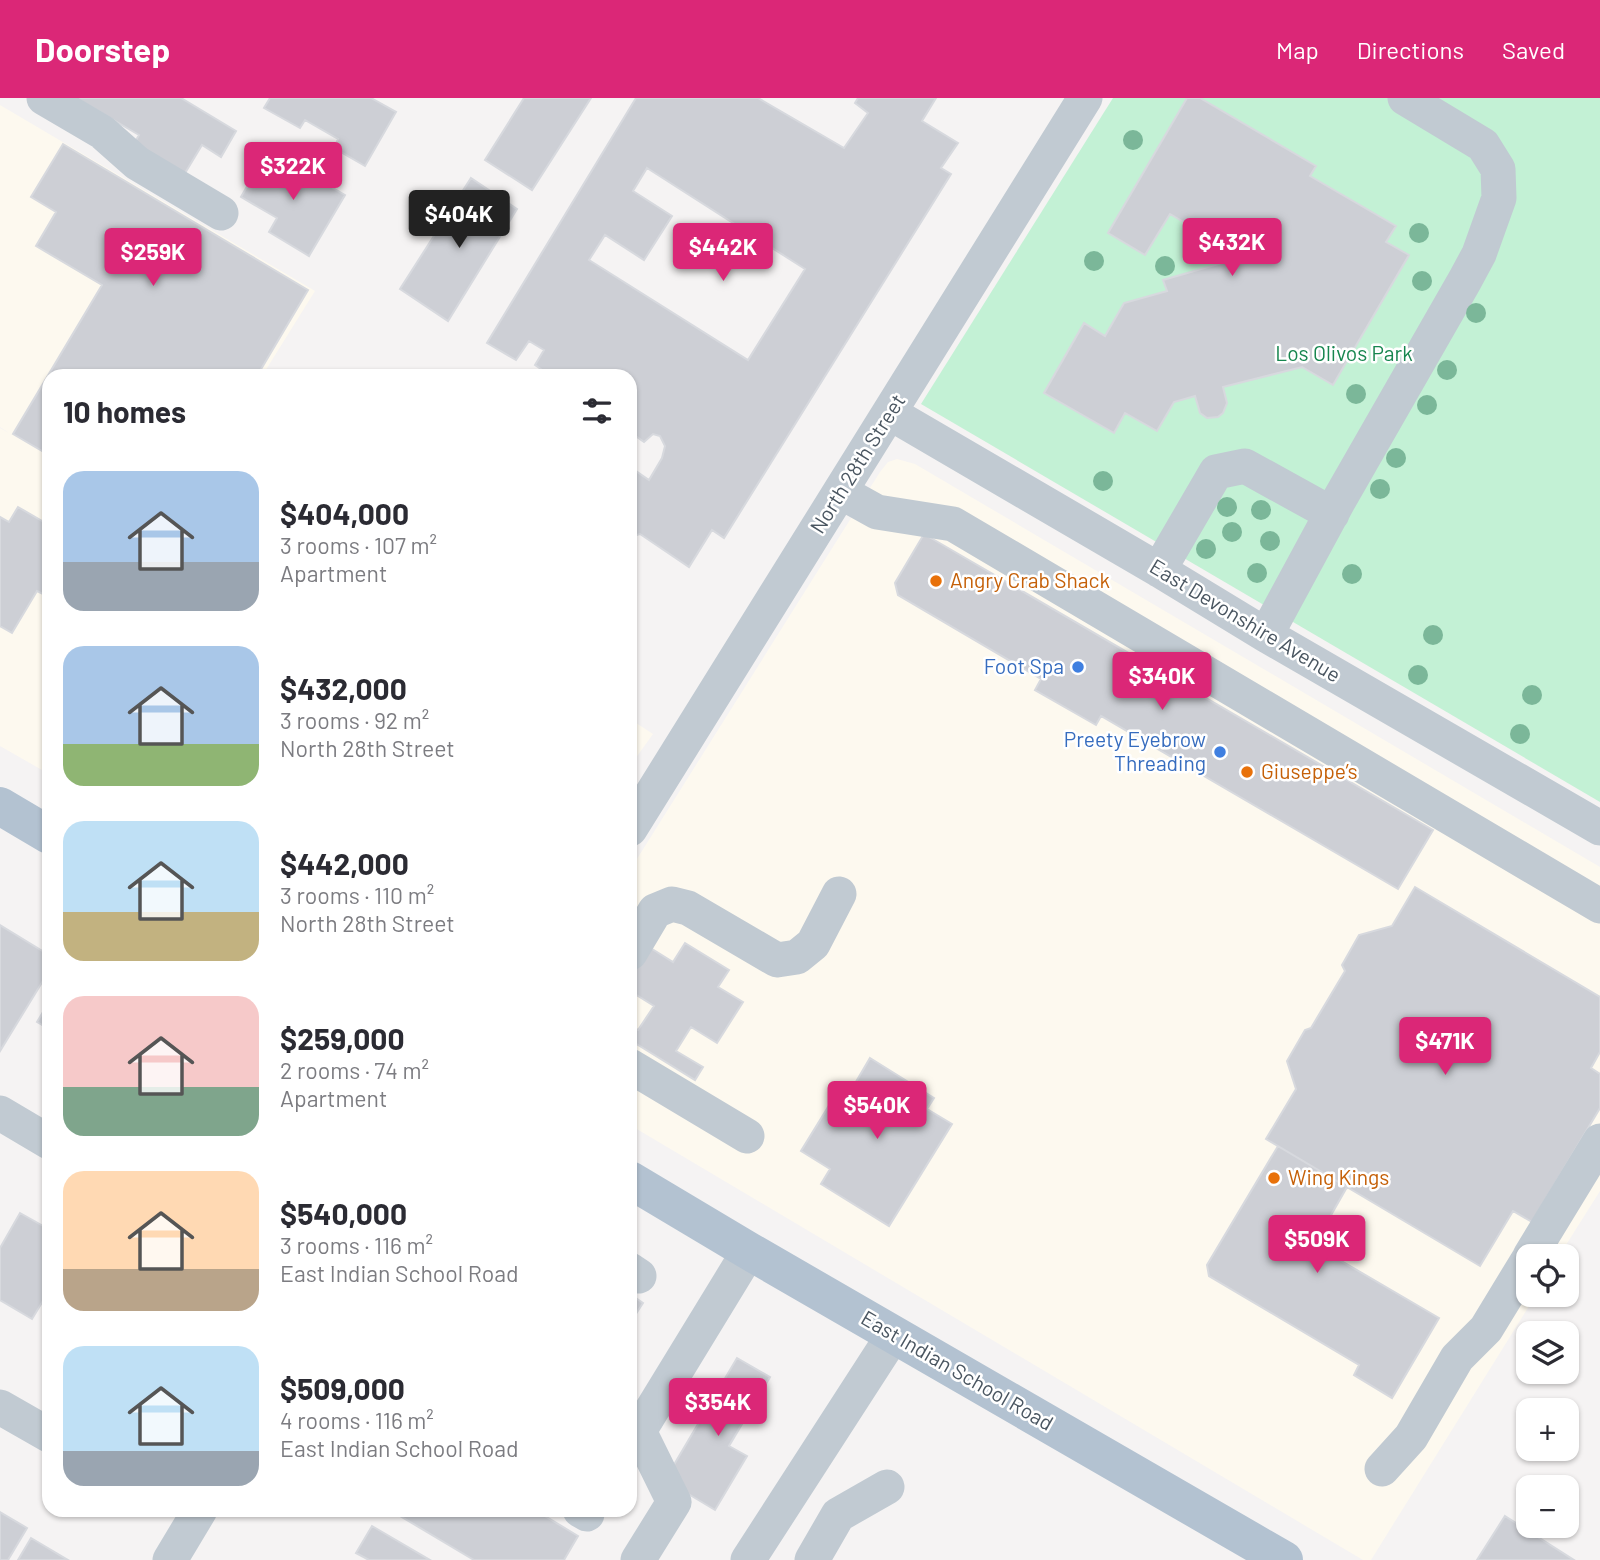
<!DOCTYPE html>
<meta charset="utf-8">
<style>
:root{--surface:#fff;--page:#f7f7f7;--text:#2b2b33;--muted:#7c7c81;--accent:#db2777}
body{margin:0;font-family:Barlow,sans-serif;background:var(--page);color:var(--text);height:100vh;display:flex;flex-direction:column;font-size:26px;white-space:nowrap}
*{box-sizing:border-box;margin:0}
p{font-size:23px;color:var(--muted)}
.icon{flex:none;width:38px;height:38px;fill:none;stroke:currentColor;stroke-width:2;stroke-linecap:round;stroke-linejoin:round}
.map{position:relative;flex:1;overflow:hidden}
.side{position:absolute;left:42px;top:271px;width:595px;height:1148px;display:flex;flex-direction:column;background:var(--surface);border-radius:21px;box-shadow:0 2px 5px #0004}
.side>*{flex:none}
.tools{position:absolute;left:1516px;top:1146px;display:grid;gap:14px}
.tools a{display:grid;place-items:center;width:63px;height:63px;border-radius:14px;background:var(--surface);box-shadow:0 2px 5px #0004;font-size:35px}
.price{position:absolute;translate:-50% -60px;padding:0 16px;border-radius:7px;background:var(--accent);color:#fff;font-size:23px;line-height:46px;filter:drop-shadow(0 2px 4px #0008)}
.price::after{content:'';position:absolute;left:50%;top:42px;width:21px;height:16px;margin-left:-10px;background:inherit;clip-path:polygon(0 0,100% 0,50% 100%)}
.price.current{background:#222;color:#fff}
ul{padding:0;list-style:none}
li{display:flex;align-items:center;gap:21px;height:175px;padding:0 21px}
li span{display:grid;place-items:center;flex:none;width:196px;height:140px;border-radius:21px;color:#555}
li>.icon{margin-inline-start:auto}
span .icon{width:84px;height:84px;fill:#fffc;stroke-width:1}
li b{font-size:30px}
h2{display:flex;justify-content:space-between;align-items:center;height:84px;padding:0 21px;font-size:30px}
header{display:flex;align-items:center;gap:42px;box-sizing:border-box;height:98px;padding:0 35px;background:var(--accent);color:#fff}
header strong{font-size:33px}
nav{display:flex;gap:38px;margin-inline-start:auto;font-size:24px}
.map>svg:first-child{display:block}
.commercial{fill:#fdf9ef}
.green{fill:#c3f1d5}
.building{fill:#cdcfd5;stroke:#d7d9de;stroke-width:2;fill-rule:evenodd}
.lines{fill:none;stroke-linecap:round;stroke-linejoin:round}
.minor{stroke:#c1cad2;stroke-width:35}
.major{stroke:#b3c2d1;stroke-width:38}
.tree{fill:#7bb799}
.food-dot{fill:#e8710a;stroke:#fff;stroke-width:2.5}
.shop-dot{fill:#3f7fe0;stroke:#fff;stroke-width:2.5}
.labels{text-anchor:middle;stroke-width:5;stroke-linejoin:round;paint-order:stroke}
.park-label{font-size:21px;fill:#17864f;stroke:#fff}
.street-label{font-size:21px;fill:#4a5661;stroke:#fff}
.food-label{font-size:21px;fill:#c56008;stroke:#fff;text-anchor:start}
.shop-label{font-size:21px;fill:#366cbe;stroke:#fff;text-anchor:end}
</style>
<header>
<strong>Doorstep</strong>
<nav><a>Map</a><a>Directions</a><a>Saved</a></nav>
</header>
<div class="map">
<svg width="1600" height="1462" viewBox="0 0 1600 1462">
<rect width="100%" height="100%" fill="#f5f3f3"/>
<path class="commercial" d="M0,7L315,193L262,278H49V676L0,648V330L9,335L0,329Z
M897,361L915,366L1600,769V1093L1559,1158H1528V1197H1536L1371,1462H1363L630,1027V772L880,374L888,364Z
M630,621L653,636L630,668Z"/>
<path class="green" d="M1113,0H1600V704L921,306Z"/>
<path class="building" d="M76,0H181L236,33L221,59L202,47L182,80L132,49L139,37Z
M270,0H371L396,14L365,68L334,50L338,41L305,22L300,30L264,10Z
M524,0H591L532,92L485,62Z
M636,0H758L844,50L868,15L855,5L858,0H936L922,23L958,45L941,70L951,76L724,440L712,432L689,469L640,436L630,439V369L649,382L662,360L665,348L660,338L653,336L644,344L630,334V278H551L535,267L544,252L529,243L516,262L487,245ZM647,70L805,171L748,262L589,162L605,137L644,162L672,118L633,93Z
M1187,0H1200L1316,68L1310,78L1396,128L1386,144L1409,157L1333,287L1302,269L1223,289L1227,305L1223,315L1218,319L1207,320L1200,315L1195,298L1174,304L1157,333L1125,315L1114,335L1044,295L1084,225L1105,238L1124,205L1167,193L1163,182L1243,159L1170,116L1145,157L1108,135Z
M63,46L308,192L257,278H49V357L13,336L102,187L36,148L56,114L31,99Z
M268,52L345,97L309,158L269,134L277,120L241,99Z
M471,80L517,111L448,223L400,191Z
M18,409L49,427V499L37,493L12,535L0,528V419L9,424Z
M924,436L1433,732L1398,791L1101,618L1096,627L1035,592L1041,581L898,497L895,485Z
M1415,789L1600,899V954L1591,970L1600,976V1010L1532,1124L1513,1113L1480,1168L1266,1041L1296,991L1287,963L1305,932L1311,930L1345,873L1342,867L1359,837L1392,828Z
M0,827L49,857V873L0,953Z
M685,845L729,872L718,889L743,904L717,945L691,929L676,953L703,969L695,982L630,942V927L638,932L654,908L630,893V879L649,849L673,864Z
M49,904V931L37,924Z
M870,960L934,1000L927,1011L952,1026L889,1128L821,1086L830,1071L801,1053L841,988L850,994Z
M1278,1048L1347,1089L1314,1147L1439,1220L1392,1300L1354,1277L1359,1267L1209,1178L1207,1167Z
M20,1115L45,1129L49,1122V1193L32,1221L0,1202V1150Z
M630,1196L643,1205L630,1225Z
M737,1260L770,1279L729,1348L747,1358L715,1412L665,1382Z
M390,1412H535L578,1438L564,1462H474Z
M0,1414L27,1430L8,1462H0Z
M1505,1418L1574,1462H1477Z
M372,1428L430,1462H369L356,1455Z
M31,1440L68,1462H18Z"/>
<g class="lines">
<path class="minor" d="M44,0L102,34L137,65L221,115
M890,315L1159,472L1266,537L1600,730
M841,394L877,414L953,426L1600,808
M1159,472L1216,374L1245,368L1332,416
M1266,537L1339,402L1465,182L1479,156L1499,100L1498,71L1483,47L1405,0
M630,731L1085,0
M630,855L655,813L672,806L688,810L777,862L797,859L813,846L839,796
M630,968L747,1038
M0,1015L49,1044
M1530,1158L1600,1043
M630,1172L639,1178
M0,1309L49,1337
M1382,1371L1411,1339L1457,1260L1486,1231L1528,1162
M580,1412L587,1416
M170,1462L200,1412
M638,1462L674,1404L639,1333L749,1153
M748,1462L894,1236
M812,1462L838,1417L887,1389"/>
<path class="major" d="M0,708L49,737
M630,1082L749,1153L1284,1462"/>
</g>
<g class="tree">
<circle cx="1133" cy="42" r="10"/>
<circle cx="1419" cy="135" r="10"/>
<circle cx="1094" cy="163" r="10"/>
<circle cx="1165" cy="168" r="10"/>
<circle cx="1422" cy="183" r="10"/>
<circle cx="1476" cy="215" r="10"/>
<circle cx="1447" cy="272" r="10"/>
<circle cx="1356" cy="296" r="10"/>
<circle cx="1427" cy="307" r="10"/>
<circle cx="1396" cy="360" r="10"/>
<circle cx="1103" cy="383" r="10"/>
<circle cx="1380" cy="391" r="10"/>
<circle cx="1227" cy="409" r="10"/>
<circle cx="1261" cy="412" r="10"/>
<circle cx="1232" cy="434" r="10"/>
<circle cx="1270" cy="443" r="10"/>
<circle cx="1206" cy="451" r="10"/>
<circle cx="1257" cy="475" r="10"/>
<circle cx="1352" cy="476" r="10"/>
<circle cx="1433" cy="537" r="10"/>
<circle cx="1418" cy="577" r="10"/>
<circle cx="1532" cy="597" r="10"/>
<circle cx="1520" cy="636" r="10"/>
</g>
<g class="food-dot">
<circle cx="936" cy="483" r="7"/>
<circle cx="1247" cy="674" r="7"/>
<circle cx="1274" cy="1080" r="7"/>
</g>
<g class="shop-dot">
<circle cx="1078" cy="569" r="7"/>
<circle cx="1220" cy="654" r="7"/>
</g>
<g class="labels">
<g class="park-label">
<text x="1344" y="263">Los Olivos Park</text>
</g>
<g class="street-label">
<text transform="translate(858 366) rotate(-58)" y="7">North 28th Street</text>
<text transform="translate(1245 523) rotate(31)" y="7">East Devonshire Avenue</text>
<text transform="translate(957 1273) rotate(30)" y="7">East Indian School Road</text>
</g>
<g class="food-label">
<text x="950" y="490">Angry Crab Shack</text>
<text x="1261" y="681">Giuseppe’s</text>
<text x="1288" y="1087">Wing Kings</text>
</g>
<g class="shop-label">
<text x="1064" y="576">Foot Spa</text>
<text x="1206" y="649">Preety Eyebrow<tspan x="1206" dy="24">Threading</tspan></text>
</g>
</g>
</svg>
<div class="tools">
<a><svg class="icon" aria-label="locate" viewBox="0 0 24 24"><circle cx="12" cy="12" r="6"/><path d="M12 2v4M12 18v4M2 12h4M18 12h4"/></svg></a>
<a><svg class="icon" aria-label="layers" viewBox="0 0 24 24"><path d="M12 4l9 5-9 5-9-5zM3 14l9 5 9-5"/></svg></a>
<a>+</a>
<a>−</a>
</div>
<b class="price" style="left:293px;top:104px">$322K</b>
<b class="price current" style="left:459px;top:152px">$404K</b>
<b class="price" style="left:1232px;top:180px">$432K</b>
<b class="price" style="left:723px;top:185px">$442K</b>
<b class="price" style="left:153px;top:190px">$259K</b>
<b class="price" style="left:1162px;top:614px">$340K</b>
<b class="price" style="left:1445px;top:979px">$471K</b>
<b class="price" style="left:877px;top:1043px">$540K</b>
<b class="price" style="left:1317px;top:1177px">$509K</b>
<b class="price" style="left:718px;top:1340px">$354K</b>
<section class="side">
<h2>10 homes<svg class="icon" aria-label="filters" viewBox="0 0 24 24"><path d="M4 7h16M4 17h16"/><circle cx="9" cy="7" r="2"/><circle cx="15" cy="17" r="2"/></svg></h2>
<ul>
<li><span style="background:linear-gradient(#a9c7e8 65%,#9aa5b1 0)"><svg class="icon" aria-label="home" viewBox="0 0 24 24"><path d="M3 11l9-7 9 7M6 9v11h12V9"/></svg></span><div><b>$404,000</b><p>3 rooms · 107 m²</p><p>Apartment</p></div></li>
<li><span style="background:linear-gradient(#a9c7e8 70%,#8fb573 0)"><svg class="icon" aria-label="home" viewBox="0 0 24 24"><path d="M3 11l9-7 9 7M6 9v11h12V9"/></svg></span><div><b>$432,000</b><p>3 rooms · 92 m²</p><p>North 28th Street</p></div></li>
<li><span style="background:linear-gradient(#bfe0f5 65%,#c2b280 0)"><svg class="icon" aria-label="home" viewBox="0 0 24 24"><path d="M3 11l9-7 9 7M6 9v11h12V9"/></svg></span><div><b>$442,000</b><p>3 rooms · 110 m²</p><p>North 28th Street</p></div></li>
<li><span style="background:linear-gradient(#f6c9c9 65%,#7fa58c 0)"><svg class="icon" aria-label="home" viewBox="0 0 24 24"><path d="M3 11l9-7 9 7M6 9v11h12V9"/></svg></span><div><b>$259,000</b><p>2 rooms · 74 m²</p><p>Apartment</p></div></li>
<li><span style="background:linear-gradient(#ffd9b3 70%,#b9a48a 0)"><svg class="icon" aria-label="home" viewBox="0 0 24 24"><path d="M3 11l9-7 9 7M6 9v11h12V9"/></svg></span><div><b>$540,000</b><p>3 rooms · 116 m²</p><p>East Indian School Road</p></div></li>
<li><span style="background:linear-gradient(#bfe0f5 75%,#9aa5b1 0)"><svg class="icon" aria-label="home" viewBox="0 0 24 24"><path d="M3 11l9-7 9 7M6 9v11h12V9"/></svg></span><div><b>$509,000</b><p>4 rooms · 116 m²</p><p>East Indian School Road</p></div></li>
</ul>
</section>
</div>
